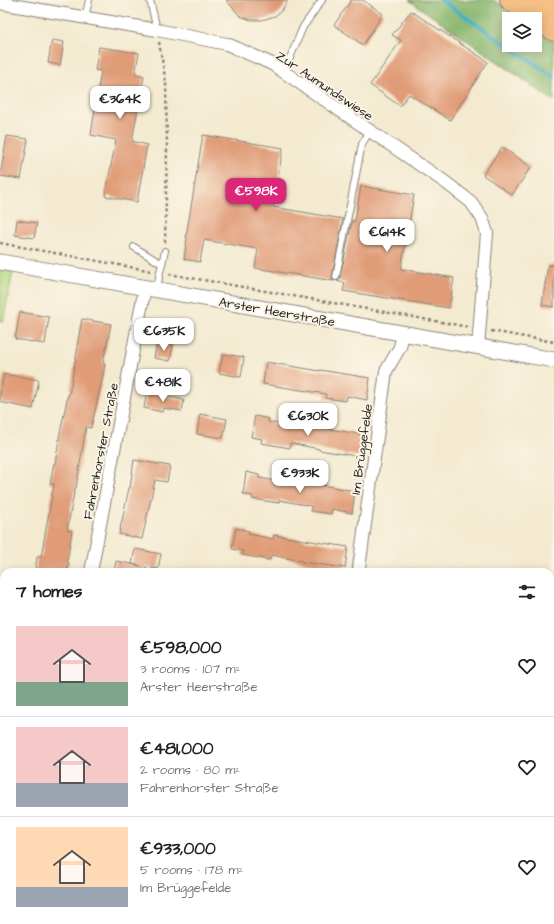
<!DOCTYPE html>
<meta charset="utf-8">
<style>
:root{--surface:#fff;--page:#f2f2f2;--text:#222;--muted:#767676;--line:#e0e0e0;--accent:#db2777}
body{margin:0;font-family:"Architects Daughter",sans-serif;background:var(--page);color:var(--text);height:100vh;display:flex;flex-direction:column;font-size:15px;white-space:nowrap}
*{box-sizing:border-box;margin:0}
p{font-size:13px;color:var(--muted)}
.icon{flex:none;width:22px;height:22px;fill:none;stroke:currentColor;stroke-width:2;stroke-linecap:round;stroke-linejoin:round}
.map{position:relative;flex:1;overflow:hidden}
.sheet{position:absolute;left:0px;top:568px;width:554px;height:356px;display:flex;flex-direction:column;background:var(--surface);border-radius:12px 12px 0 0;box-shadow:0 2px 10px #0003}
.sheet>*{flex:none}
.buttons{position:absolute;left:502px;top:12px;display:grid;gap:8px}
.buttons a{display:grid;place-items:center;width:40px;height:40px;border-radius:0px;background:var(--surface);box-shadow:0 2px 10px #0003;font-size:20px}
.price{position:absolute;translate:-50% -34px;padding:0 9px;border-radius:8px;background:#fff;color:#222;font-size:13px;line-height:26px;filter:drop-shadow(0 1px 2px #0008)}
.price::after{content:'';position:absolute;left:50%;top:24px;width:12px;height:9px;margin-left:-6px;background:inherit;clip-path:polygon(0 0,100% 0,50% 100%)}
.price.current{background:var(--accent);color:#fff}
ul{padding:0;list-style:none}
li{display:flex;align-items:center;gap:12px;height:100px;padding:0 16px}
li+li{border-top:1px solid var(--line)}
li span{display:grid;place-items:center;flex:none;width:112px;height:80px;border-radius:0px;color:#555}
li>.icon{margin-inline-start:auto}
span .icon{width:48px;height:48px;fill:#fffc;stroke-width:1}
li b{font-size:17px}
h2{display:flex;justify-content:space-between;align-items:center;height:48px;padding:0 16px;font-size:17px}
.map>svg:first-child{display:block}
.green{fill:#b2d984;stroke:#677a50}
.forest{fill:#8db972;stroke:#546a47}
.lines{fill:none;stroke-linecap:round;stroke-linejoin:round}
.stream{stroke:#41aebf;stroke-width:4}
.building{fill:#e09b77}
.service-casing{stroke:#888376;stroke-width:8}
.minor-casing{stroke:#888376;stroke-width:14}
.tertiary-casing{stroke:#888376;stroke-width:17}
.trunk-casing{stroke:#888376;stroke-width:22}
.path{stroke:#888376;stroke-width:2.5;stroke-dasharray:3 3;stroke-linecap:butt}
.service{stroke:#fff;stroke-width:6}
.minor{stroke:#fff;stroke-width:12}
.tertiary{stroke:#fff;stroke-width:15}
.trunk{stroke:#f5bf86;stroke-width:20}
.labels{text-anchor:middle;stroke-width:4;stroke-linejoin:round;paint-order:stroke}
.street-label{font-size:13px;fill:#1c1c1c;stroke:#fcf5e5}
</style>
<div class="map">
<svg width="554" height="924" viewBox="0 0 554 924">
<rect width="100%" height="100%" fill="#fcf5e5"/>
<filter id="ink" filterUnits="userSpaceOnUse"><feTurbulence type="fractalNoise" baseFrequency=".025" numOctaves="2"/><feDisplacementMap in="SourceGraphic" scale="8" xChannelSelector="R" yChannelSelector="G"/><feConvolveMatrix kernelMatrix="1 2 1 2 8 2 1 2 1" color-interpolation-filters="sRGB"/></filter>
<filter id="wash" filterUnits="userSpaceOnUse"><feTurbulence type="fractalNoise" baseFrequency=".012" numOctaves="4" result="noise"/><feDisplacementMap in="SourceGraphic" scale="16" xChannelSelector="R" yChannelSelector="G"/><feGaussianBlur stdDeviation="0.9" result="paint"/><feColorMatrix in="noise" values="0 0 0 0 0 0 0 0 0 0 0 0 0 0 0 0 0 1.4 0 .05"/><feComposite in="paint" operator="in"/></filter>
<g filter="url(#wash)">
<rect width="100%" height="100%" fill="#f3ead0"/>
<path class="green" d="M0,269L13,271L3,321H0Z
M554,823V924H143L151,920H550V824Z"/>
<path class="forest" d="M409,0H494L521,19H509V45H535V29L554,42V101Z"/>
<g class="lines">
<path class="stream" d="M441,0L554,77
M550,829L554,828
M133,924L140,920"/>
</g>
<g id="blocks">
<path class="building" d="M226,0H288L282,10L275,16L262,20H251L240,16Z
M351,0H363L383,14L363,45L334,25Z
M411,11L488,62L450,120L409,94L400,106L370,85L401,40L392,35Z
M52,40L64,42L60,65L48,63Z
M99,47L139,53L135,74L144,76L132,141L147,145L137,202L105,196L116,140L91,135L101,71L95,70Z
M203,135L283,148L273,207L343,219L332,276V279L334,281L255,268L258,249L204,240L200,262L184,259L187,237H186Z
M7,136L28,139L21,179L0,176Z
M502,147L531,167L512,195L483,175Z
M361,186L414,195L401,269L454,278L449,308L343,291L345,283L337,281L339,280L340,278L352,221H355Z
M17,220L37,223L34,238L15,235Z
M548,265H554V307L542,305Z
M20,312L49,317L45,344L15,339Z
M82,319L111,324L103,363L105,364L103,376L91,428L86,427L76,488H75L67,530L72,531L67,562H69L67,572H35L37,557H41L54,484H50L54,463L55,464L60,433L68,395H69L78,346H77Z
M157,342L173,345L170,361L154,358Z
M223,354L244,357L241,377L219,373Z
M266,362L320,371V370L370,378L367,400L347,396L346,401L325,398L326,394L263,384Z
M4,374L39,380L33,409L0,402V395Z
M147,392L184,400L182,411L163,408L162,412L144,408Z
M200,414L227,419L223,438L197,434Z
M255,416L269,419L268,422L292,426L293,423L365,435L362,457L319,450V449L290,443V448L261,443L262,439L251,437Z
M134,460L170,466L167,482L155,480L142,539L119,534L129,488H130Z
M246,472L259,475V478L282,482V478L355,491L352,513L332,509L331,514L311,511V506L279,500V503L252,499L253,496L243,494Z
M236,528L249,531L248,534L273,539L274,535L348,547L345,568L302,562V561L271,555L270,560L242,555L243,551L232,549Z
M135,549L161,554L158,569L146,567V572H114L116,561L141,566L132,564Z"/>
</g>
</g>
<g filter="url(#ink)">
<use href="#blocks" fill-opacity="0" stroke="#888376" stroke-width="1"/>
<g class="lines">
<defs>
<path id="service" d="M150,0L157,30
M85,18L89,0
M284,72L303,27L322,0
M134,247L162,264
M336,277L362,144L370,131
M157,289L160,272L165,251
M0,714L4,715"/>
<path id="minor" d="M0,3L157,30L227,44L272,64L445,182L471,202L482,218L487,233L478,347
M91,572L145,287
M361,572L359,568L386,371L400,347L403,333"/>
<path id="tertiary" d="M0,262L554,360"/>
<path id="trunk" d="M510,0L554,31
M539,0L554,10"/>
</defs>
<use href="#service" class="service-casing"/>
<use href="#minor" class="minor-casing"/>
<use href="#tertiary" class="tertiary-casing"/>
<use href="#trunk" class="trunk-casing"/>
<path class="path" d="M159,42L166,83L167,148L165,243
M0,243L152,271
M169,274L469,327
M491,331L554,342"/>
<use href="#service" class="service"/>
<use href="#minor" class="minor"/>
<use href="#tertiary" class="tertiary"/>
<use href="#trunk" class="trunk"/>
</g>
</g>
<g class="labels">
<g class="street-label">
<text transform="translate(325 85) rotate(34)" y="5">Zur Aumundswiese</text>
<text transform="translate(277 311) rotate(10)" y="5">Arster Heerstraße</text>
<text transform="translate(361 449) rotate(-82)" y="5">Im Brüggefelde</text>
<text transform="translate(100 451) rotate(-79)" y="5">Fahrenhorster Straße</text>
</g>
</g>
</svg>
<div class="buttons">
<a><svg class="icon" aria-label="layers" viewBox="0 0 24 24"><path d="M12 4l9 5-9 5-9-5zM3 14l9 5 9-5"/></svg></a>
</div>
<b class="price" style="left:120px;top:120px">€364K</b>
<b class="price current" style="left:256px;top:212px">€598K</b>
<b class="price" style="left:387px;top:253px">€614K</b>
<b class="price" style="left:164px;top:352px">€635K</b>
<b class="price" style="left:163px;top:403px">€481K</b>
<b class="price" style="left:308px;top:437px">€630K</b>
<b class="price" style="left:300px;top:494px">€933K</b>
<section class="sheet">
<h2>7 homes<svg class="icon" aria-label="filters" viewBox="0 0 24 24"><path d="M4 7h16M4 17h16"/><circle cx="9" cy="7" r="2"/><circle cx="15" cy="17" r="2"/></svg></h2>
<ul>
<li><span style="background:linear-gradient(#f6c9c9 70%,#7fa58c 0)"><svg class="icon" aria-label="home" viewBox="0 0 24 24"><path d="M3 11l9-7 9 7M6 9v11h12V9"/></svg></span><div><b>€598,000</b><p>3 rooms · 107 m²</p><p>Arster Heerstraße</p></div><svg class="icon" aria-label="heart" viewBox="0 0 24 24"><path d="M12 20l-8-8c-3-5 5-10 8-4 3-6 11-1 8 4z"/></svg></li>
<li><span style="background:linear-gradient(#f6c9c9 70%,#9aa5b1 0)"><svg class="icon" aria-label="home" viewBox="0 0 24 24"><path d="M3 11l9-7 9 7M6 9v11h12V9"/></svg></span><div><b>€481,000</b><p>2 rooms · 80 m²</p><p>Fahrenhorster Straße</p></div><svg class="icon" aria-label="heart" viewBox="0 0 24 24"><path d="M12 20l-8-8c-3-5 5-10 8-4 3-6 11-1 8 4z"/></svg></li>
<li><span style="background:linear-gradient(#ffd9b3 75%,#9aa5b1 0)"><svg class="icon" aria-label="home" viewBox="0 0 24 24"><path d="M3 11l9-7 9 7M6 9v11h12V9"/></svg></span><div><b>€933,000</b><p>5 rooms · 178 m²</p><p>Im Brüggefelde</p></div><svg class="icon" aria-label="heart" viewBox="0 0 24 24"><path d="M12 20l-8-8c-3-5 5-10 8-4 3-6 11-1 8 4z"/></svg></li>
</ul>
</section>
</div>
